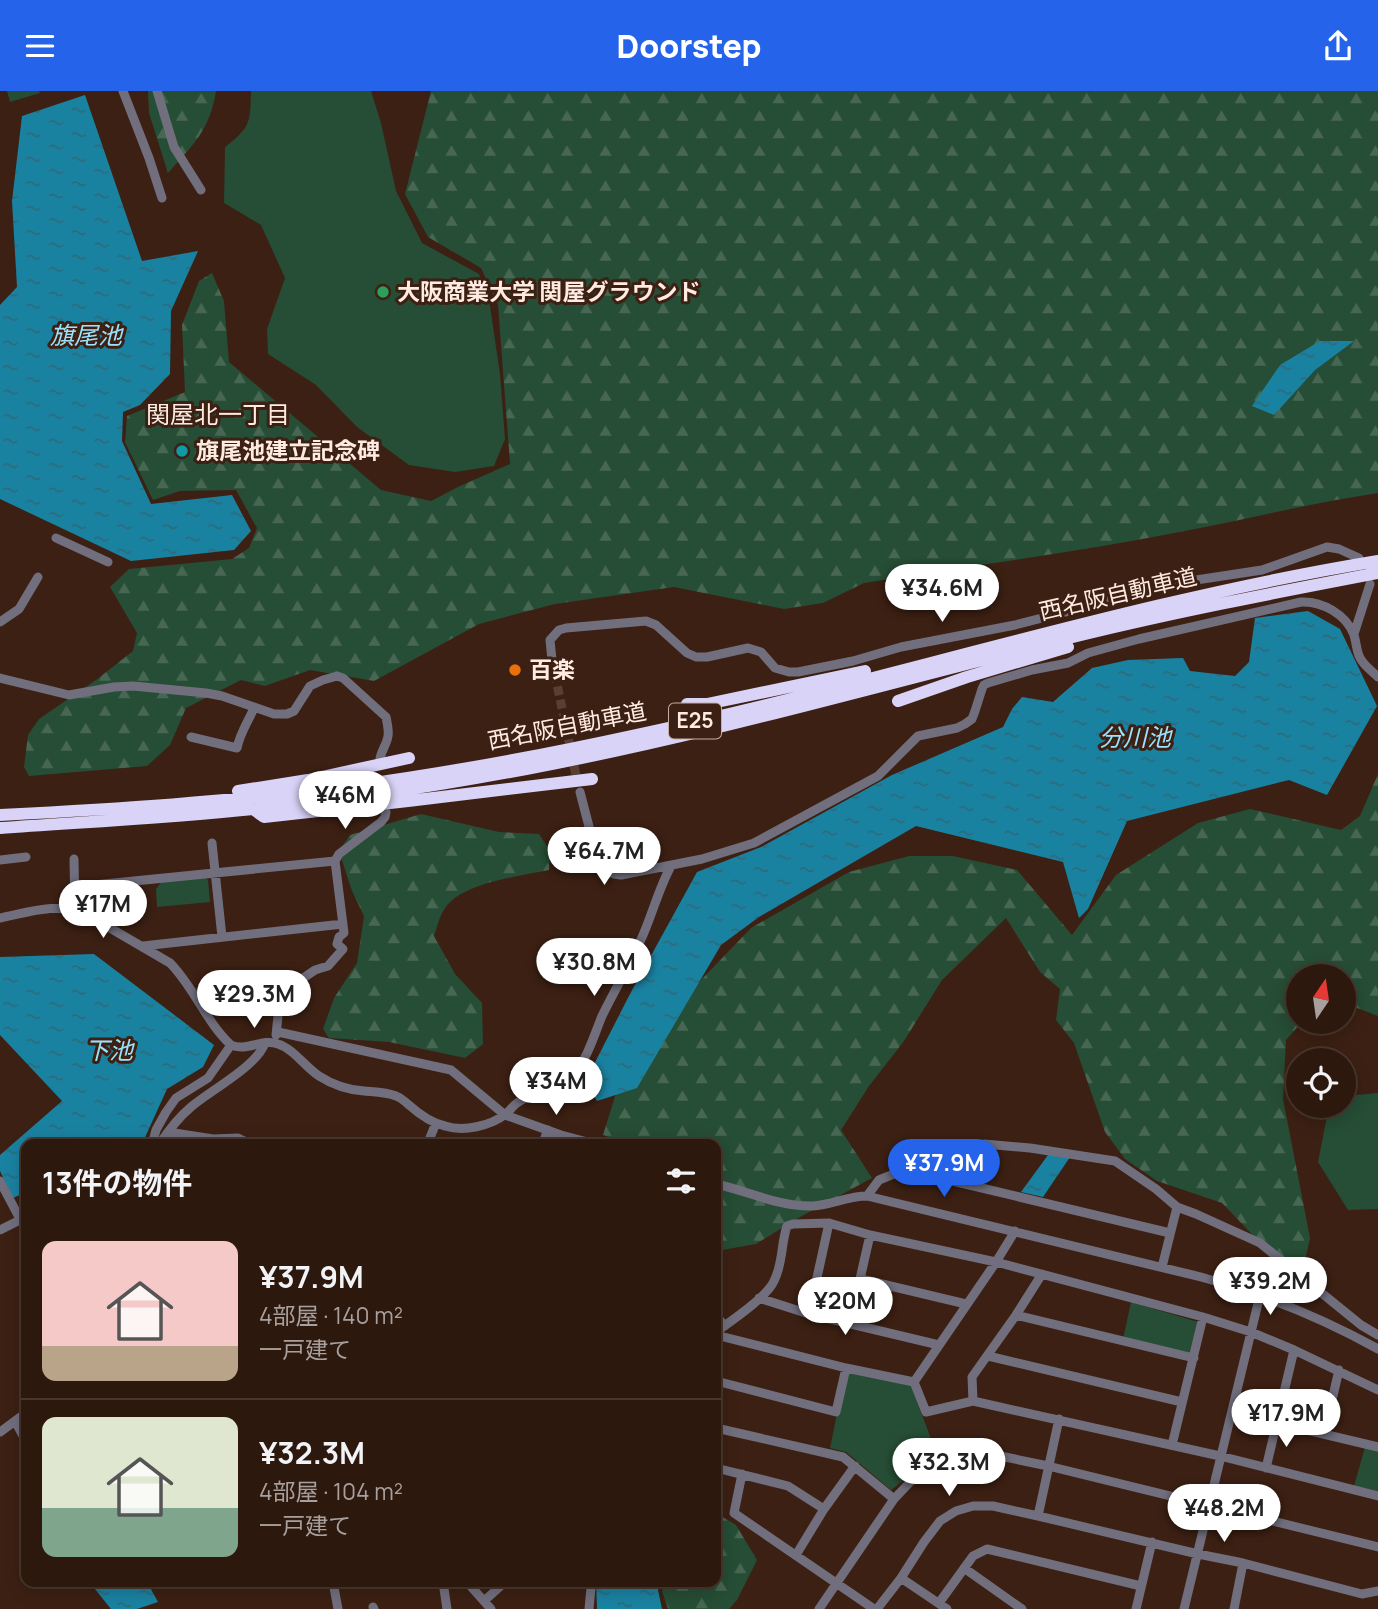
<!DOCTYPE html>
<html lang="ja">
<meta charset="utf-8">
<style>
:root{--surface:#2d180e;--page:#39251c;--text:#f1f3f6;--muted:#a7a09e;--line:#48372e;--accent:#2563eb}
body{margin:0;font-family:Manrope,"Noto Sans JP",sans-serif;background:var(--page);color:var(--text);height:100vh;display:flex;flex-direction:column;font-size:26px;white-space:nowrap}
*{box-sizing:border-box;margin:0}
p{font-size:23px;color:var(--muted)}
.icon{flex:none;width:38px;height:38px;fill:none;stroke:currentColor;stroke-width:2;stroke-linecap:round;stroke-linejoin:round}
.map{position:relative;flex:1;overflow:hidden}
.details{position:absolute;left:21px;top:1048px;width:700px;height:448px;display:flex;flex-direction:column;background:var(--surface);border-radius:14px;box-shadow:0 4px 18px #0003,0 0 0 2px var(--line)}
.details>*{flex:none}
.needle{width:46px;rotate:13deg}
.buttons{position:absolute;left:1286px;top:873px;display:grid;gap:14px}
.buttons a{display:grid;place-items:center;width:70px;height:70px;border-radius:50%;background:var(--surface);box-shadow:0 4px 18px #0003,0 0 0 2px var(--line);font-size:35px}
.price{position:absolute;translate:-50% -60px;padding:0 16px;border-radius:24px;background:#fff;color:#222;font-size:23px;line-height:46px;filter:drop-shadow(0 2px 4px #0008)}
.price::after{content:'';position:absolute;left:50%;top:42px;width:21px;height:16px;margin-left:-10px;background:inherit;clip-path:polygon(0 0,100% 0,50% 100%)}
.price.selected{background:var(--accent);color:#fff}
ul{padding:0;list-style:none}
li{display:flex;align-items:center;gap:21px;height:175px;padding:0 21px}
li+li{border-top:2px solid var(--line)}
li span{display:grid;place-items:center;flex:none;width:196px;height:140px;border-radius:14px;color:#555}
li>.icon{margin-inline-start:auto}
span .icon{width:84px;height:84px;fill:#fffc;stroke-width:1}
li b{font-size:30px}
h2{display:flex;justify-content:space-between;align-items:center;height:84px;padding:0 21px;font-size:30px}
header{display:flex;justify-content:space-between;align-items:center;height:91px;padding:0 21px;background:var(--accent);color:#fff;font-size:32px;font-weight:800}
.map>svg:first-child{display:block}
.green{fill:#264d35}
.forest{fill:url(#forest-firs)}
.water{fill:url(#water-ripples)}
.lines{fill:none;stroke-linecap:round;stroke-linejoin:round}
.minor-tunnel{stroke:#593e32;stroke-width:9;stroke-dasharray:9 4.5;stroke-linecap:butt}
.minor{stroke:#716f7e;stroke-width:9}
.highway{stroke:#d9d3f7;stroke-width:12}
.leisure-dot{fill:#2e9e5b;stroke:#3c2013;stroke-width:2.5}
.culture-dot{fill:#0f9aa8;stroke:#3c2013;stroke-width:2.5}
.food-dot{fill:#e8710a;stroke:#3c2013;stroke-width:2.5}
.labels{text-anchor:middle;stroke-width:6;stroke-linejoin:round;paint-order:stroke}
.shield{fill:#3c2013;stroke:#c4aea4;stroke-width:2}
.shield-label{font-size:21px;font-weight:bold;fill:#ffebe2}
.poi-label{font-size:23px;font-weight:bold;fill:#ffebe2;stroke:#3c2013;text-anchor:start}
.street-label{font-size:23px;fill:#ffebe2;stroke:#3c2013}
.water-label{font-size:24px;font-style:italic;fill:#9de2fc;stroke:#3c2013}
.neighbourhood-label{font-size:24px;fill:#ffebe2;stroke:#3c2013}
</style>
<header><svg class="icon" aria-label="menu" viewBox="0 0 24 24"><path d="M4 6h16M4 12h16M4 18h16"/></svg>Doorstep<svg class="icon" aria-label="share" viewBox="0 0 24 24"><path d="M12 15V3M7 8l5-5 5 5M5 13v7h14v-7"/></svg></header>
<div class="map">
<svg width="1378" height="1518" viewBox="0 0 1378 1518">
<defs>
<pattern id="forest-firs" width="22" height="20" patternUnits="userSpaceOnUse" patternTransform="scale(1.75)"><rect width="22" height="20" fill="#264d35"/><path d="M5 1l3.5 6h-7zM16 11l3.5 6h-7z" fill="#476752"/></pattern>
<pattern id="water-ripples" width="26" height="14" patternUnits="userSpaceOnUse" patternTransform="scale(1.75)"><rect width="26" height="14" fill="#1a82a1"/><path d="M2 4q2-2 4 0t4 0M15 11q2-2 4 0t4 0" fill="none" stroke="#2e6a7c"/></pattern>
</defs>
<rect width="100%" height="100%" fill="#3c2013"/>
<path class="green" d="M7,0H39L40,2L10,11Z
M251,0H371L381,32L396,100L422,152L479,183L490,215L500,283L505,348L494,375L455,381L409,374L357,336L316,294L268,263L267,238L285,187L261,134L224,112L225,56C251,36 250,32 251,0Z
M204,785L208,789L210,811L157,816L156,798L162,790Z
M1378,1002V1118L1348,1119L1318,1071L1329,1015H1344V1005Z
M1131,1211L1198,1231L1191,1262L1123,1248Z
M846,1279L911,1294L937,1364L891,1399L846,1361L830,1357Z
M1365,1356L1378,1359V1400L1354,1395Z"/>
<path class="forest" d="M148,0H216C210,39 193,54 168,82L149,22Z
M431,0H1378V402C1317,411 1256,426 1195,438C1086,460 975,474 864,492L823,512L784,518L674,496L555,513L479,533L374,590L310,579L265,595L241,589L186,617L170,654L147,675L29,685L24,676L28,644L39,628L96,589L133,560L137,542L110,496L129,478L232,468L249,457L257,437L236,399L180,400L153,409L125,351L127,325L185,301L182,234L199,190L212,182L224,210L229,271L381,399L431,410L460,395L510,373L498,214L481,177L428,146L405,103Z
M1378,683V925L1344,912V886H1298V931H1302L1286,949L1283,1008L1310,1147L1303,1179L1273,1165L1222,1112L1157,1090L1125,1068L1105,1041L1074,952L1056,929L1060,898L1040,881L1006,827L942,889L904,950L869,995L841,1039L872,1087L800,1126L756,1153L716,1160V1054L627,1053L603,1044L617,999L657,941L702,888L751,837L849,781L909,765H953L1017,779L1072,844L1116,784L1198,732L1250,718L1341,739L1360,725Z
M421,723L499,741L539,743L550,760L549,779C521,785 459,792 444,819C439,826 437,837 434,845L455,883L482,912L483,953L465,967L389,951L329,947L323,938L334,907L357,872L364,825L352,800L339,760L350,744Z
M716,1422L736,1434L757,1469L737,1509L729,1518H668L662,1500L666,1491H716Z"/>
<path class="water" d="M85,4L142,170L198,160L171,220L170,283L140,314L123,321L122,350L151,413L232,404L251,440L234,459L131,470L0,408V214L17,196L12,110L22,25Z
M1320,250H1354L1315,279L1274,324L1252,315L1280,274Z
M1308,520L1340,538L1377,615L1327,704L1289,689L1127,730L1088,818L1079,827L1063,771L916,735L759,826L721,854L637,997L597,1010L585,991L631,901L697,781L761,756L892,684L1003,636L1012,618L1022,606L1053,611L1092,577L1128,569L1183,567L1190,580L1235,585L1249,571L1255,527Z
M94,863L214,954L203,976L167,998L142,1053L26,1054V1101L13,1107L0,1080V1064L62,1010L0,944V866Z
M1048,1064L1070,1066L1043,1106L1021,1101Z
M93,1491H147L158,1511L137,1518H111L91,1493Z
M596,1491H662L658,1499L662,1518H597Z"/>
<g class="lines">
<path class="minor-tunnel" d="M552,569L578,694"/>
<path class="minor" d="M123,0L149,67L162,107
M157,0L174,56L201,99
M56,447L108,471
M0,531L19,518L38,486
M1354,543L1370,493
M552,569L550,549L559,539L566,537L646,530L656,534L687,562L696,566H707L748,557L761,561L775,577L789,581H798L853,570L901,556L1015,534L1183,491L1262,479L1327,456L1339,458L1359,467
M0,587L69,604L114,596L133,595L206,602L222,605L274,623H287L294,620L310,595L323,589L337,585L343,587L386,626C387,631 389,639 388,645C387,653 381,660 380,668
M191,646L237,657C240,642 248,631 254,617
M580,701L599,774C606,781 612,783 621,784L702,768L754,752L878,685L918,645L957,637L965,633L972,628L975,620L982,598L984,594L988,592L1032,579L1068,572L1088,562L1139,548L1301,511C1322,510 1346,523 1354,544C1357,553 1356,563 1362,570C1366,576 1373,581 1378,586
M212,752L222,846
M74,768L75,818
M0,769L26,766
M74,796L335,770
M0,827C30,821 57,811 86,823L170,872C194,896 206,931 231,954C247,961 262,947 278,953C294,958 305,976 319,985C333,994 349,999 364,1000C375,1001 386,1001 396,1005C402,1007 404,1010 409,1014C419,1023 432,1032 445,1035C464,1041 490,1035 506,1023C510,1019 513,1015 517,1012C535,1000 558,997 574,982C587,969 595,942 602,925C615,898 631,872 643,844C653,821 659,797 671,775
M143,855L343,833
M278,941L451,979L505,1024L561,1044L599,1054
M276,944L278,925L276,905L287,894L296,892L315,879L328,875L343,858L337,853L339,846L344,842L335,770L339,763L381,731L385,726L386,721
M168,1041L213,1048L238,1047L252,1054
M152,1054L156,1039L166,1021L176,1007L208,987L231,954
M159,1054C168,1040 179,1026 191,1016C211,999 257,975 265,952
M427,1054L436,1032
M542,1054L548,1039
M906,1079L1170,1142
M0,1090L20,1128
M716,1093C748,1100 779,1116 813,1115C831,1114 848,1105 867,1105L1201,1186C1263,1203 1322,1227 1378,1258
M867,1105L879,1089L906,1078L984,1053L1030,1057L1115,1070L1156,1098L1177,1116L1196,1123L1260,1152L1361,1234L1378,1244
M0,1139L26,1126
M1162,1176L1177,1116
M861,1188L966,1213
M759,1207L809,1223L939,1254
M809,1223L829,1132
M1016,1224L1194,1267
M716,1225L725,1235
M850,1232L870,1144
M716,1241C731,1230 767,1206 774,1190C783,1173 781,1152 787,1135L793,1133L829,1132L870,1144L996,1171L1203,1226L1251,1241L1294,1259L1378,1299
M716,1244L846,1277L914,1291
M988,1265L1182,1311
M716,1290L836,1321L846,1277
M914,1291L926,1321L973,1310L1220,1365L1378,1405
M914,1291L996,1171L1015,1140
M973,1310L972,1286L1016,1224L1042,1183
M15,1330L26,1350
M1277,1332L1378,1356
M716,1337L843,1366L894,1408
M0,1341L26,1322
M1324,1343L1339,1279
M1172,1354L1203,1226
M716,1377L788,1395L824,1418
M1266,1377L1294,1259
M742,1383L734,1422L874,1518
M1038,1425L1059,1328
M796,1464L824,1418L855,1375
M964,1477L1022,1518
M901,1487L947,1518
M333,1491L338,1518
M443,1491L447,1518
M467,1491L491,1518
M484,1510L505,1491
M939,1512L973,1465L987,1458L1141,1495
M373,1516L374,1518
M589,1518L591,1497L590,1491
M819,1518L894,1408L914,1387L937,1374L952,1369L978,1364L1005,1366L1048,1375L1378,1456
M877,1518L901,1487L924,1451L940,1430L956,1420L973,1415H993L1038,1425L1198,1463L1243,1472L1362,1503L1378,1500
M1136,1518L1152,1451
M1184,1518L1260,1204
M1234,1518L1243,1472"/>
<path class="highway" d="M898,610L967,586L1068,556
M687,613H707L865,580
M238,700L308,689L409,667
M253,718L264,726L408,710L592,688
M0,724C115,718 230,711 345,696C442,683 540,665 636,644C885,591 1127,511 1378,470
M0,737C84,731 169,727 253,718C344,709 436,695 526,678C713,643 896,589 1081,544C1179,520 1279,501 1378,482"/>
</g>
<circle class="leisure-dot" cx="383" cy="201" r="7"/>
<circle class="culture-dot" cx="182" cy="360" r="7"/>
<circle class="food-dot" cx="515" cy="579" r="7"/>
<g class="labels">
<rect class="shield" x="669" y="612.5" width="52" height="35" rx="5"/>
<g class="shield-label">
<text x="695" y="637">E25</text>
</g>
<g class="poi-label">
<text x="397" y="209">大阪商業大学 関屋グラウンド</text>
<text x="196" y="368">旗尾池建立記念碑</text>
<text x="529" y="587">百楽</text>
</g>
<g class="street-label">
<text transform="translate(1118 503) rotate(-13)" y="8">西名阪自動車道</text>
<text transform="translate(567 635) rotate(-11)" y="8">西名阪自動車道</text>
</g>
<g class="water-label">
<text x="86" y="253">旗尾池</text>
<text x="1135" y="655">分川池</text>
<text x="109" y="968">下池</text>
</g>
<g class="neighbourhood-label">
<text x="218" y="332">関屋北一丁目</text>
</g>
</g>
</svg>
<div class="buttons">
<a><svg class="needle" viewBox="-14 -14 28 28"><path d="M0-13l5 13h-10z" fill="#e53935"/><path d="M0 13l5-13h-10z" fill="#a7a09e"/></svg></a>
<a><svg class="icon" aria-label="locate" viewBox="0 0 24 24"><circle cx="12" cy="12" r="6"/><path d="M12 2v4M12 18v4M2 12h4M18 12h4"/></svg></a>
</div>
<b class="price" style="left:942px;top:533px">¥34.6M</b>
<b class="price" style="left:345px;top:740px">¥46M</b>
<b class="price" style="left:604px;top:796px">¥64.7M</b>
<b class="price" style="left:103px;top:849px">¥17M</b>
<b class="price" style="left:594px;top:907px">¥30.8M</b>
<b class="price" style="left:254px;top:939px">¥29.3M</b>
<b class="price" style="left:556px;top:1026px">¥34M</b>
<b class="price selected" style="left:944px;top:1108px">¥37.9M</b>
<b class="price" style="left:1270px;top:1226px">¥39.2M</b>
<b class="price" style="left:845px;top:1246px">¥20M</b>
<b class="price" style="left:1286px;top:1358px">¥17.9M</b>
<b class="price" style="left:949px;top:1407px">¥32.3M</b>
<b class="price" style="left:1224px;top:1453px">¥48.2M</b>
<section class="details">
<h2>13件の物件<svg class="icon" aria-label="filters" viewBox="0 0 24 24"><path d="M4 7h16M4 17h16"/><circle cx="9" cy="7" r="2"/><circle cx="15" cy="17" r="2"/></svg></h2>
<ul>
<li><span style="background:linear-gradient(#f6c9c9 75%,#b9a48a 0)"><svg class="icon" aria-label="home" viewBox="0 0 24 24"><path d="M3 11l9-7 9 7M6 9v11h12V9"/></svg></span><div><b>¥37.9M</b><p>4部屋 · 140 m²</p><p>一戸建て</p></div></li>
<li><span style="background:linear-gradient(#dfe7d0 65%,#7fa58c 0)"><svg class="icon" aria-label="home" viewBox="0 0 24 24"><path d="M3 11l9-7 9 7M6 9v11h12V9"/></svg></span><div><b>¥32.3M</b><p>4部屋 · 104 m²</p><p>一戸建て</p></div></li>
</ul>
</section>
</div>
